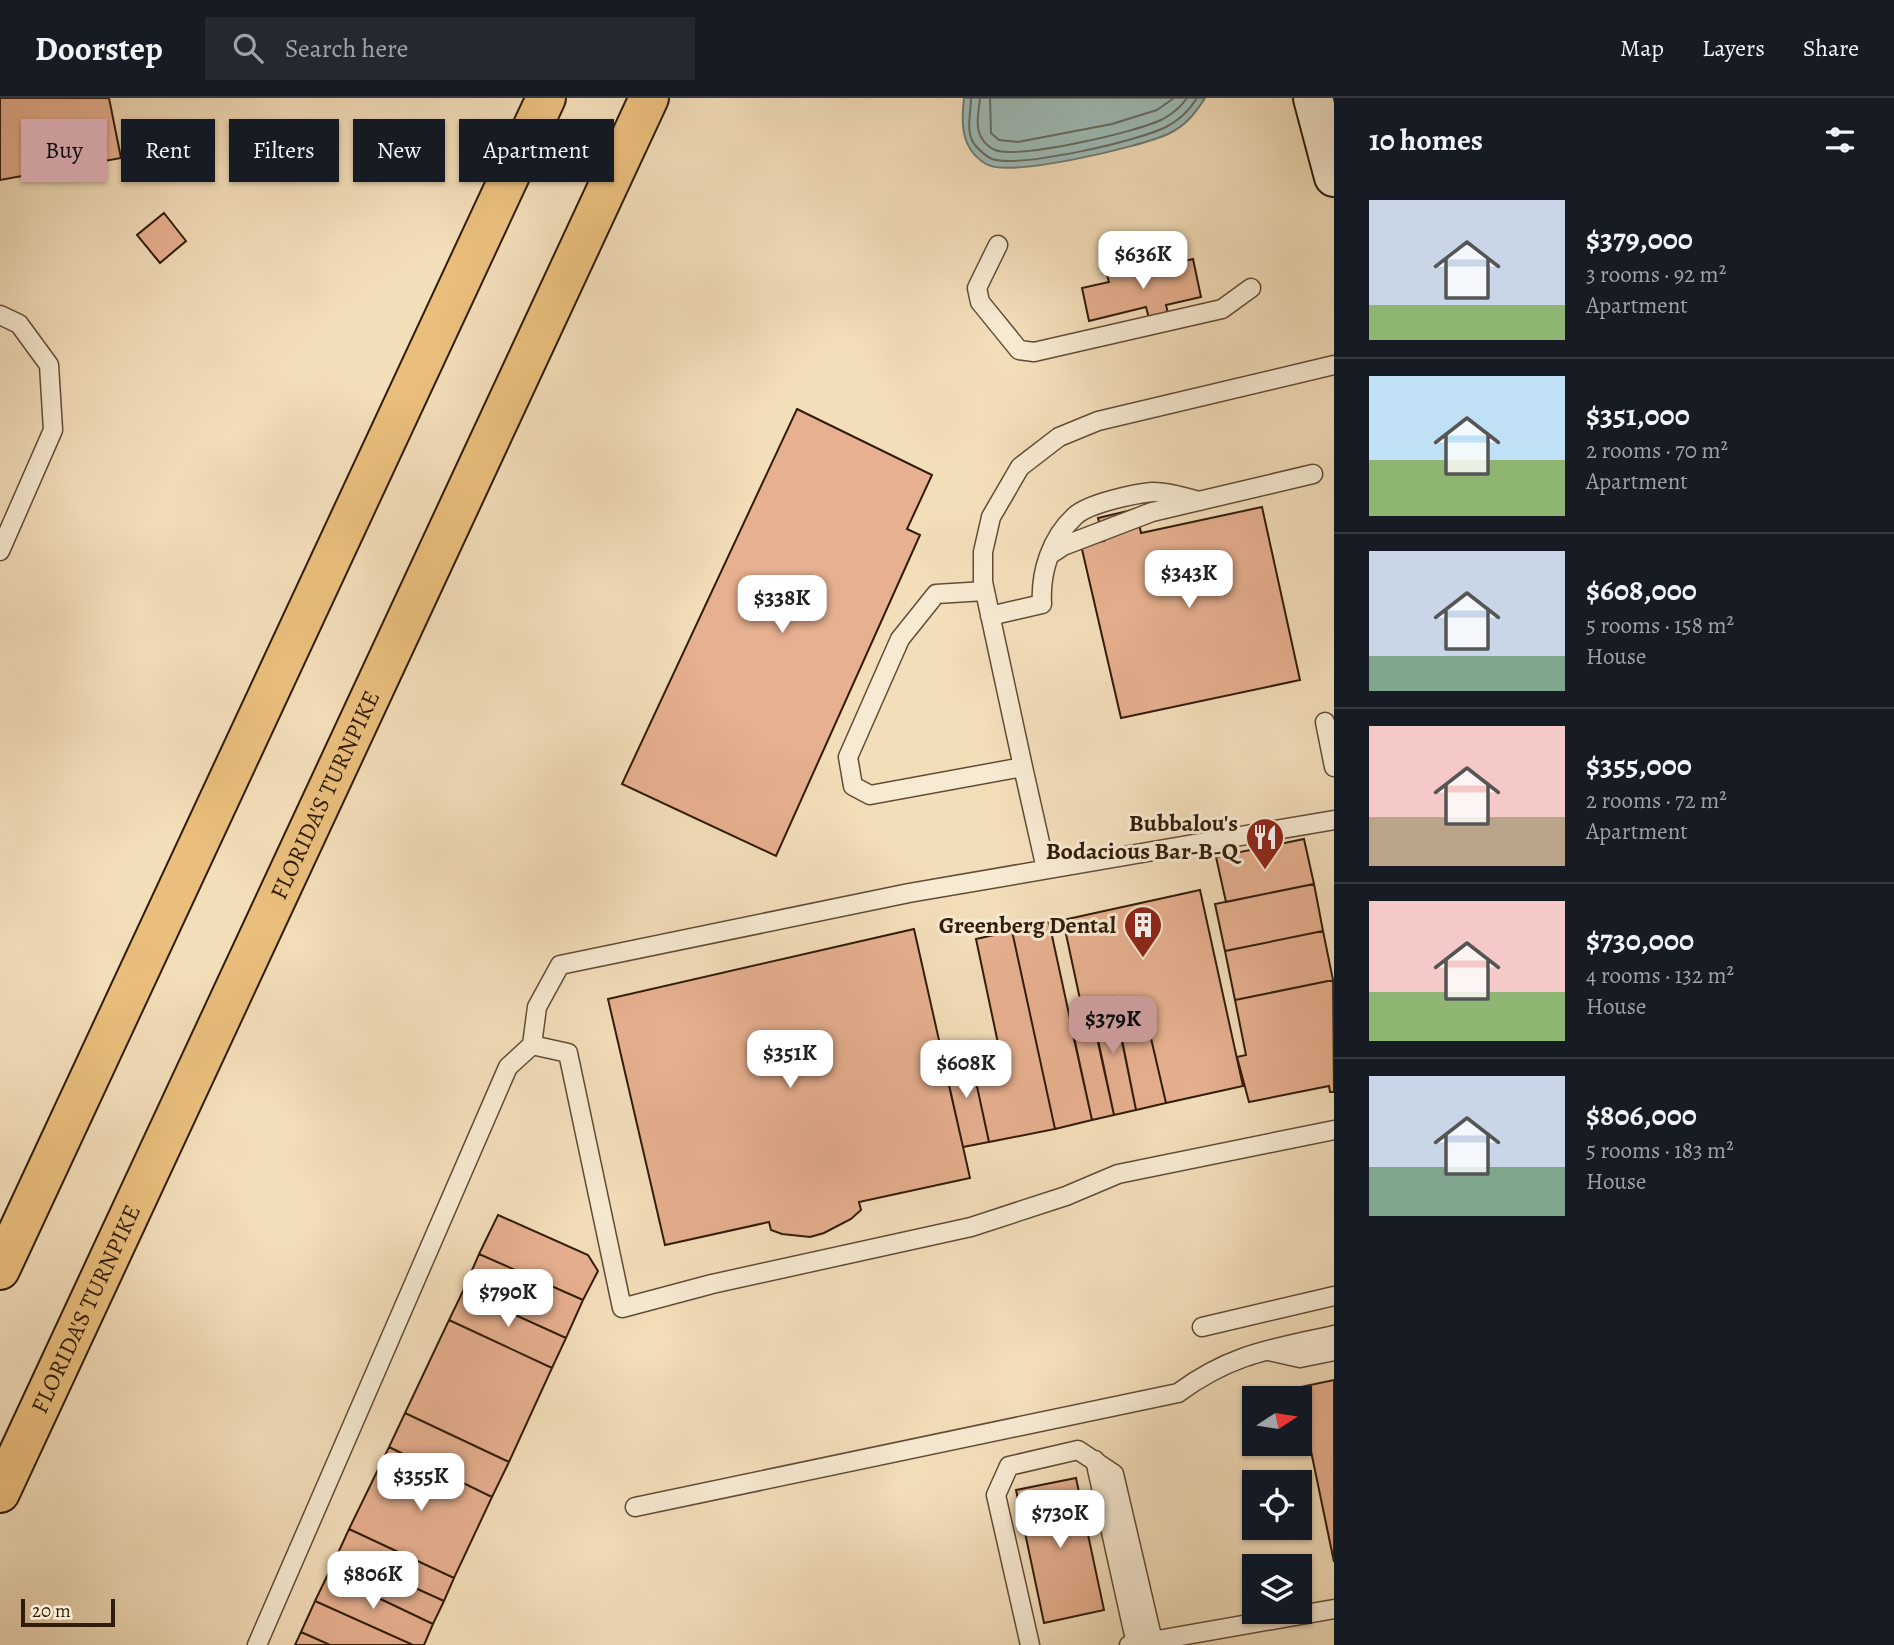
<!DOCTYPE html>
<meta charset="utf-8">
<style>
:root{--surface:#171b24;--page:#242831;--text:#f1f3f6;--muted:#9ea1a6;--line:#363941;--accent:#c59692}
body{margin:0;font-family:Alegreya,serif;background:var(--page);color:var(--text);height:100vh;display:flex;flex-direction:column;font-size:26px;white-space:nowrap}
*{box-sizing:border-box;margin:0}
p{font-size:23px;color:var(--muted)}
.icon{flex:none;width:38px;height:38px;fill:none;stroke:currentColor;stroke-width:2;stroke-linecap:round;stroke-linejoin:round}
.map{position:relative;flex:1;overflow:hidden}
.drawer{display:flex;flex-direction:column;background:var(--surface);width:560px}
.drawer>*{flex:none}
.banner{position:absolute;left:21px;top:21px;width:665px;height:63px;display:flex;gap:14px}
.needle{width:46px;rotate:78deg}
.buttons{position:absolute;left:1242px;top:1288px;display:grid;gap:14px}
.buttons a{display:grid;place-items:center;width:70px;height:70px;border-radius:0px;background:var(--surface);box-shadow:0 2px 5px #0004;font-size:35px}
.scale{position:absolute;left:21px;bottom:18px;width:94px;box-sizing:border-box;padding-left:7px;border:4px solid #311c0a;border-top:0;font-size:19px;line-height:24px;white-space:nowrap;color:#311c0a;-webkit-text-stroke:5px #f7ead2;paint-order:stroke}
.price{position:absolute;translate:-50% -60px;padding:0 16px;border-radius:14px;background:#fff;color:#222;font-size:23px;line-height:46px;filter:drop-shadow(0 2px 4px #0008)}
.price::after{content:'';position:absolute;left:50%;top:42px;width:21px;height:16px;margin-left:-10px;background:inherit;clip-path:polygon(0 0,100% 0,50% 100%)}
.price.on{background:var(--accent);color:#111}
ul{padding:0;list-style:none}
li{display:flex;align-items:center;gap:21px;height:175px;padding:0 35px}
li+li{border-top:2px solid var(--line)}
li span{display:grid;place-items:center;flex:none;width:196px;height:140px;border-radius:0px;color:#555}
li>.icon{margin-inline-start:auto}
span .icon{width:84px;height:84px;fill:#fffc;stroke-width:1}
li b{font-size:30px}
h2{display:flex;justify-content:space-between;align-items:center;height:84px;padding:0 35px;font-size:30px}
.tag{padding:0 24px;border-radius:0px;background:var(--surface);box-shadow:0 2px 5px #0004;font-size:24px;line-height:63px}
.tag.on{background:var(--accent);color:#111}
header{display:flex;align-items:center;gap:42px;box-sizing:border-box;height:98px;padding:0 35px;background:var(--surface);border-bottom:2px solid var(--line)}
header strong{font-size:33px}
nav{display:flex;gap:38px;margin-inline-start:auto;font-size:24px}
.search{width:490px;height:63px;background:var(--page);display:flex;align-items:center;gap:18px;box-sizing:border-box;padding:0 24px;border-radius:0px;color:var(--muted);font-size:26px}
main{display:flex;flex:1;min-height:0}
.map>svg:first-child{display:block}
.water{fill:#9dbbb6;stroke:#727b71;stroke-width:2}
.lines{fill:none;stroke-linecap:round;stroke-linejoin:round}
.shore{stroke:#676c60;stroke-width:2}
.building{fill:#e7b090;stroke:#311c0a;stroke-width:2}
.service-casing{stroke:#624c36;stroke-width:21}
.secondary-casing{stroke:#311c0a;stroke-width:42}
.motorway-casing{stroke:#311c0a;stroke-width:42}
.service{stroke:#f7ead2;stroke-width:18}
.secondary{stroke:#f7ead2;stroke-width:38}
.motorway{stroke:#eabf7d;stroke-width:38}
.labels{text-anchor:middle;stroke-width:6;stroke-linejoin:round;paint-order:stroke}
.street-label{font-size:24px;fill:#311c0a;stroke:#f7ead2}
.poi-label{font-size:24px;font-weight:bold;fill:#311c0a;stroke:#f7ead2;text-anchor:end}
</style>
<header>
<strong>Doorstep</strong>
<div class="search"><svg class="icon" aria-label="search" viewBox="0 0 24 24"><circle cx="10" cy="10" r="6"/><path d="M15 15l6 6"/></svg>Search here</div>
<nav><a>Map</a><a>Layers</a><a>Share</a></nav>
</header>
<main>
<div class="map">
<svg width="1334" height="1547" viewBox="0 0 1334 1547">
<rect width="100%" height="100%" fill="#f3deba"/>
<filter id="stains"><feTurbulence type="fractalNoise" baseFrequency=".00286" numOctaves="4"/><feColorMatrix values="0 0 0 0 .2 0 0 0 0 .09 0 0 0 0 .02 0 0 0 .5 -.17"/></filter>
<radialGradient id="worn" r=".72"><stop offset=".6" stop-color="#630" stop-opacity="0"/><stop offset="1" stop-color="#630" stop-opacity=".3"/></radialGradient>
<path class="water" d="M964,0H1205C1195,16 1185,28 1168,36C1140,49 1009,80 986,66C961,51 961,26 964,0Z"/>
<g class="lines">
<path class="shore" d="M971,0C971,15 965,35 975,47C979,52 987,59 992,61C1021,70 1138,43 1166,29C1180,22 1189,13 1197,0
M980,0C979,13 974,31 983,42C985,45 991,51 995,52C1019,61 1138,34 1163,21C1172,16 1181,9 1187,0
M990,0L991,35L999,42L1018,44L1112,26L1157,12L1174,0"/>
</g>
<path class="building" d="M0,0H109L121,60L0,82Z
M164,115L186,143L160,165L137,137Z
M1193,161L1201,199L1166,207L1169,220L1150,224L1146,209L1089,223L1082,190L1109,184L1107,177L1143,169L1144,173Z
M797,311L932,377L907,431L920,437L776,758L622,686Z
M1262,409L1300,582L1121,620L1081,447L1104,443L1098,420L1136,411L1141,435Z
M1304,741L1314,786L1226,804L1216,759Z
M1314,786L1323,833L1225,853L1215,806Z
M1200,792L1243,988L1166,1005L1150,936L1122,942L1113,899L1081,906L1063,822Z
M1049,824L1092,1022L1055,1031L1012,833Z
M914,831L970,1080L859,1104L861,1112L851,1121L824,1135L810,1139L782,1136L771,1132L769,1124L665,1147L608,901Z
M1012,833L1055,1031L989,1044L970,956L999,950L976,841Z
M1323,833L1333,882L1235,902L1225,853Z
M1333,882L1334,994H1330L1329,988L1249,1004L1237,959L1246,957L1235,902Z
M1113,899L1136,1012L1114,1017L1090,904Z
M1092,917L1114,1017L1092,1022L1070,923Z
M1150,936L1166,1005L1136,1012L1122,942Z
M970,956L989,1044L963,1049L943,961Z
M498,1117L588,1157L598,1173L583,1202L479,1156Z
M479,1156L583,1202L566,1240L463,1193Z
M463,1193L566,1240L552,1270L449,1222Z
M449,1222L552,1270L509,1364L405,1315Z
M1334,1282V1464L1300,1300L1296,1290Z
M405,1315L509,1364L492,1399L389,1349Z
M389,1349L492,1399L454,1480L349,1431Z
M1076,1380L1104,1512L1044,1525L1016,1392Z
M349,1431L454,1480L444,1503L338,1455Z
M338,1455L444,1503L433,1526L328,1476Z
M328,1476L433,1526L424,1547H413L315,1503Z
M315,1503L413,1547H330L301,1534Z
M301,1534L330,1547H295Z"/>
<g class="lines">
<defs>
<path id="service" d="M998,147L977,190L980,204L1019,252L1034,254L1222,211L1251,190
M0,217L19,226L49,267L53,332L0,453
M1051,456L1063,448L1152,414L1313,376
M985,493L936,496L900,541L848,659L853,688L870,697L1023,669L983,484V454L991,419L1020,369L1059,339L1098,323L1334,267
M990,518L1042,506C1040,474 1051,440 1075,418C1089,405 1134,396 1152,394C1167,393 1186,400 1200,403
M1325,624L1334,669
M1023,669L1046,771
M532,947L537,909L560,867L909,795L1334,722
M1202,1229L1334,1198
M1269,1253L1300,1260L1334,1253
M1095,1362L1136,1546
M635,1409L1178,1295C1231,1256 1271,1251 1334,1237
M257,1547L508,969L532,947L568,955L622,1210L712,1186L971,1129L1066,1098L1118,1076L1334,1032
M1030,1547L996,1397L1009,1368L1078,1352L1114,1376L1153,1543
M1129,1547L1334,1511"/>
<path id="secondary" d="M1313,0L1334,79"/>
<g id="motorway">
<path d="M0,1172L546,0"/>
<path id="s1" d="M0,1395L649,0"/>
</g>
</defs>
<use href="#service" class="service-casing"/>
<use href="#secondary" class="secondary-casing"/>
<use href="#motorway" class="motorway-casing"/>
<use href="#service" class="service"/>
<use href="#secondary" class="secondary"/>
<use href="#motorway" class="motorway"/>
</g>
<defs>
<symbol id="restaurant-pin" viewBox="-11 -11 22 30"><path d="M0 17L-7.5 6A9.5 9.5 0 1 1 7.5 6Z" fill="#8f2418" stroke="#f7ead2"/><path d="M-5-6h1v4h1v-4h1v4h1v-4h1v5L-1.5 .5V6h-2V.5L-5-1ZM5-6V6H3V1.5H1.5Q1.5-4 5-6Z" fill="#fff"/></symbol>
<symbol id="building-pin" viewBox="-11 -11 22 30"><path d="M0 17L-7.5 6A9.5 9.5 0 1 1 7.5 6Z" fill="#8f2418" stroke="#f7ead2"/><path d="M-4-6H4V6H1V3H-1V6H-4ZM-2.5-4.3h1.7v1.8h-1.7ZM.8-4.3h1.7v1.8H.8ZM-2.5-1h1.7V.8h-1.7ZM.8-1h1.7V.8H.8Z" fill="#fff"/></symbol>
</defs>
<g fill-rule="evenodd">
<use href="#restaurant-pin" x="1243" y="717" width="44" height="60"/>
<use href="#building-pin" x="1121" y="805" width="44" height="60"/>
</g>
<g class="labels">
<g class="street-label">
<text dy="8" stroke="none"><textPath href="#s1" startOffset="770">FLORIDA'S TURNPIKE</textPath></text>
<text dy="8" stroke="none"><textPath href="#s1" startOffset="203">FLORIDA'S TURNPIKE</textPath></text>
</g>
<g class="poi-label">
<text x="1238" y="733">Bubbalou's<tspan x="1238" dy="28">Bodacious Bar-B-Q</tspan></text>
<text x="1116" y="835">Greenberg Dental</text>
</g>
</g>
<rect width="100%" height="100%" filter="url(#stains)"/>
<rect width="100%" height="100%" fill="url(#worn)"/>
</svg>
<div class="buttons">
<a><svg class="needle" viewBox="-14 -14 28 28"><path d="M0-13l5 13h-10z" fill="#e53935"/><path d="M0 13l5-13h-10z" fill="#9ea1a6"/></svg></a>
<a><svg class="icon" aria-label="locate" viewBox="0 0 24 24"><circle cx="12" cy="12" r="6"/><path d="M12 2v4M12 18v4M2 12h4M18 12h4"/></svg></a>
<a><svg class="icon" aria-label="layers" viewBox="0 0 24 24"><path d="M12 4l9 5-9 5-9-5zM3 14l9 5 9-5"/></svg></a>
</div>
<div class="scale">20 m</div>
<b class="price" style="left:1143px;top:193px">$636K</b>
<b class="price" style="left:1189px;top:512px">$343K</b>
<b class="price" style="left:782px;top:537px">$338K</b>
<b class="price on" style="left:1113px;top:958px">$379K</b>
<b class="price" style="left:790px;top:992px">$351K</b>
<b class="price" style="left:966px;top:1002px">$608K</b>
<b class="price" style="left:508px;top:1231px">$790K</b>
<b class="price" style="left:421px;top:1415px">$355K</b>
<b class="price" style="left:1060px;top:1452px">$730K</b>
<b class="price" style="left:373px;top:1513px">$806K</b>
<div class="banner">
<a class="tag on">Buy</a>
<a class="tag">Rent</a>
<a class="tag">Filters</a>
<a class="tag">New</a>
<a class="tag">Apartment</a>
</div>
</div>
<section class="drawer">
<h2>10 homes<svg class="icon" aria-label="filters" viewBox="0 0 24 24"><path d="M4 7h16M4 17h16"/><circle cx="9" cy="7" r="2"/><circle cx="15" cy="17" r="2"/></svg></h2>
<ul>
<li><span style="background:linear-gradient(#c9d6e8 75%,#8fb573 0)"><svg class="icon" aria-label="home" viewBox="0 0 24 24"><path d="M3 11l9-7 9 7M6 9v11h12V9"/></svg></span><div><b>$379,000</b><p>3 rooms · 92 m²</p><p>Apartment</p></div></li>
<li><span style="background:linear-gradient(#bfe0f5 60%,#8fb573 0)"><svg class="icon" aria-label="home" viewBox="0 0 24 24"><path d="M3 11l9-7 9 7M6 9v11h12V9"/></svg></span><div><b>$351,000</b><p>2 rooms · 70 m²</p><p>Apartment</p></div></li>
<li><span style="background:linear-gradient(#c9d6e8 75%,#7fa58c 0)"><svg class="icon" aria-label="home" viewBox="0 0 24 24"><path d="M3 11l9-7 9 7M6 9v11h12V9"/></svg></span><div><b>$608,000</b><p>5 rooms · 158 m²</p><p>House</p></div></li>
<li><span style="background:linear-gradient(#f6c9c9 65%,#b9a48a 0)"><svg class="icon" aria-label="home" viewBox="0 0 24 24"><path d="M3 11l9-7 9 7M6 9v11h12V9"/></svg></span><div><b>$355,000</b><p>2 rooms · 72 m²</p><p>Apartment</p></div></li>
<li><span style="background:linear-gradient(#f6c9c9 65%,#8fb573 0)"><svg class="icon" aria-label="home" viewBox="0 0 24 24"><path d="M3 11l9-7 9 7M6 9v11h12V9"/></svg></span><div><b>$730,000</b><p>4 rooms · 132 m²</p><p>House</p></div></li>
<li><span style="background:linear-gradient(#c9d6e8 65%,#7fa58c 0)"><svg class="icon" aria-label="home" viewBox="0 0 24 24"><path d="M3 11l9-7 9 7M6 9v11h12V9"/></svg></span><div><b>$806,000</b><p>5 rooms · 183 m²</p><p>House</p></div></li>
</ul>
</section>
</main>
